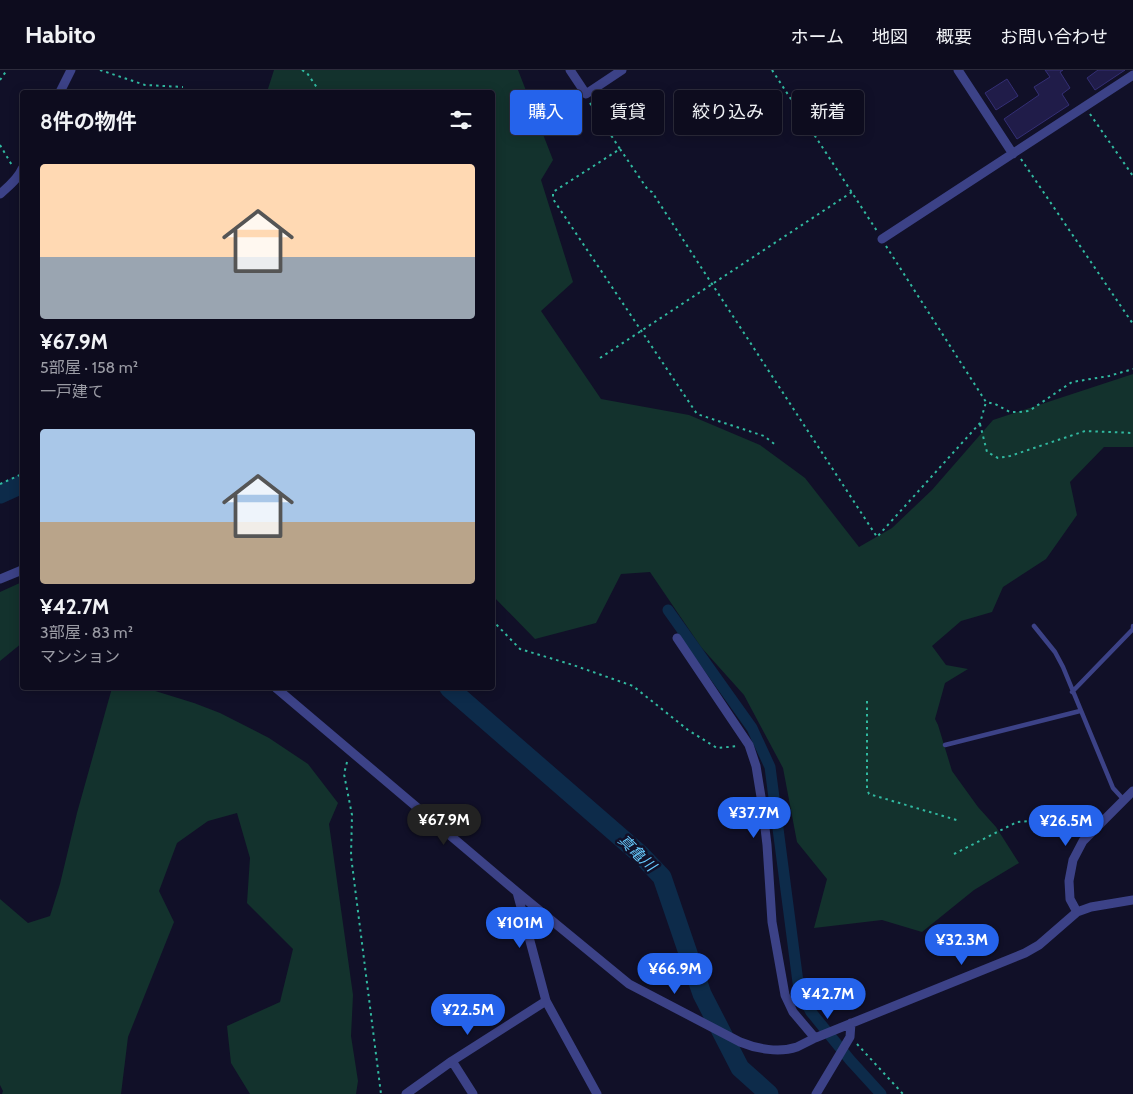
<!DOCTYPE html>
<html lang="ja">
<meta charset="utf-8">
<style>
:root{--surface:#0d0c1e;--page:#161527;--text:#f1f3f6;--muted:#9a9ba4;--line:#2d2c3c;--accent:#2563eb}
body{margin:0;font-family:Cabin,"Noto Sans JP",sans-serif;background:var(--page);color:var(--text);height:100vh;display:flex;flex-direction:column;font-size:19px;white-space:nowrap}
*{box-sizing:border-box;margin:0}
p{font-size:16px;color:var(--muted)}
.icon{flex:none;width:28px;height:28px;fill:none;stroke:currentColor;stroke-width:2;stroke-linecap:round;stroke-linejoin:round}
.map{position:relative;flex:1;overflow:hidden}
.details{position:absolute;left:20px;top:20px;width:475px;height:600px;display:flex;flex-direction:column;background:var(--surface);border-radius:5px;box-shadow:0 2px 12px #0003,0 0 0 1px var(--line)}
.details>*{flex:none}
.hud{position:absolute;left:510px;top:20px;width:475px;height:45px;display:flex;gap:10px}
.price{position:absolute;translate:-50% -42px;padding:0 11px;border-radius:18px;background:var(--accent);color:#fff;font-size:16px;line-height:32px;filter:drop-shadow(0 1px 2px #0008)}
.price::after{content:'';position:absolute;left:50%;top:30px;width:15px;height:11px;margin-left:-8px;background:inherit;clip-path:polygon(0 0,100% 0,50% 100%)}
.price.selected{background:#222;color:#fff}
ul{padding:0;list-style:none}
li{display:grid;align-content:center;gap:10px;height:265px;padding:0 20px}
li span{display:grid;place-items:center;height:155px;border-radius:5px;color:#555}
li>.icon{margin-inline-start:auto}
span .icon{width:90px;height:90px;fill:#fffc;stroke-width:1}
li b{font-size:21px}
h2{display:flex;justify-content:space-between;align-items:center;height:60px;padding:0 20px;font-size:21px}
.chip{padding:0 18px;border-radius:5px;background:var(--surface);box-shadow:0 2px 12px #0003,0 0 0 1px var(--line);font-size:18px;line-height:45px}
.chip.selected{background:var(--accent);color:#fff}
header{display:flex;align-items:center;gap:30px;box-sizing:border-box;height:70px;padding:0 25px;background:var(--surface);border-bottom:1px solid var(--line)}
header strong{font-size:24px}
nav{display:flex;gap:28px;margin-inline-start:auto;font-size:18px}
.map>svg:first-child{display:block}
.green{fill:#13322d}
.lines{fill:none;stroke-linecap:round;stroke-linejoin:round}
.canal{stroke:#0d2b4a;stroke-width:11}
.river{stroke:#0d2b4a;stroke-width:19}
.building{fill:#201c49;stroke:#342f75}
.path{stroke:#31b9a0;stroke-width:2;stroke-dasharray:2.5 4;stroke-linecap:butt}
.lane{stroke:#3c4287;stroke-width:4.5}
.street{stroke:#3c4287;stroke-width:9}
.labels{text-anchor:middle;stroke-width:5;stroke-linejoin:round;paint-order:stroke}
.water-label{font-size:15px;font-style:italic;fill:#67cafd;stroke:#111028}
</style>
<header>
<strong>Habito</strong>
<nav><a>ホーム</a><a>地図</a><a>概要</a><a>お問い合わせ</a></nav>
</header>
<div class="map">
<svg width="1133" height="1024" viewBox="0 0 1133 1024">
<rect width="100%" height="100%" fill="#111028"/>
<path class="green" d="M274,0H518L553,90L541,110L573,212L541,241L601,329L689,345L760,375L805,408L859,477L892,458L932,420L993,350L1133,304V377H1104L1070,412L1077,445L1046,489L1003,517L992,542L961,551L932,576L946,595L968,599L945,613L935,649L938,655L952,701L978,737L996,757L1019,793L974,820L922,862L882,850L814,858L827,809L797,772L783,698L744,625L701,577L650,502L621,504L596,553L535,569L493,526L492,22H361L355,20L351,22H267Z
M22,512V573L0,591V522Z
M112,618H151L152,620L194,633L220,643L269,668L308,694L338,733L329,754L353,925L351,966L358,1011L356,1024H250L231,993L227,956L280,932L293,879L247,833L250,788L237,743L208,751L177,773L159,821L174,852L128,967L121,1024H2L3,1021L0,1015V829L28,853L50,846L60,814L77,743Z"/>
<g class="lines">
<path class="canal" d="M668,540L752,658L770,697L799,920L811,942L850,990L881,1024"/>
<path class="river" d="M0,424L22,414
M449,618L641,785L662,807L702,924L740,998L769,1024"/>
</g>
<path class="building" d="M1045,0H1063L1060,2L1070,18L1062,24L1069,35L1017,69L1004,49L1039,25L1034,17L1050,7Z
M1098,0H1125L1095,20L1087,8Z
M1007,9L1018,26L996,40L985,23Z"/>
<g class="lines">
<path class="path" d="M100,0L145,15L183,17
M302,0L307,3L320,22
M772,0L877,161
M0,10L7,0
M590,33L620,79L553,122V129L697,344L764,366L777,376
M1090,44L1133,106
M0,75L13,97
M620,79L648,120L652,122L877,467L980,353L986,332
M1021,89L1133,254
M886,176L986,332L995,334L1010,342H1019L1029,341L1072,312L1109,306L1133,299
M600,288L852,122
M980,354L987,382L998,388L1010,386L1085,361L1133,363
M0,414L22,404
M492,550L520,579L573,595L633,616L688,660L717,678L738,676
M867,631V719L869,724L960,751
M347,692L344,704L352,745L351,786L381,1024
M954,784L1017,752L1029,751L1079,760
M857,974L903,1024"/>
<path class="lane" d="M1034,556L1055,582L1063,597L1113,718L1124,730
M1072,622L1133,559V556
M945,675L1080,641"/>
<path class="street" d="M570,0L586,24L622,0
M958,0L1013,84
M60,22L71,0
M0,124C8,117 18,109 22,99
M882,169L1133,5
M0,509L22,500
M677,568L749,675L756,696L762,733L767,775L772,852L785,925L793,942L815,968
M276,618L517,822L629,914L740,972C757,979 779,983 797,977C803,974 809,971 815,968L1025,883L1039,875L1077,842L1091,837L1133,830
M517,822L546,931L597,1024
M1077,842L1070,829L1069,811L1073,790L1083,771L1133,721
M452,991L473,1024
M406,1024L452,991L546,931
M816,1024L850,967L851,953"/>
</g>
<g class="labels">
<g class="water-label">
<text transform="translate(637 783) rotate(44)" y="5">真亀川</text>
</g>
</g>
</svg>
<b class="price" style="left:754px;top:769px">¥37.7M</b>
<b class="price selected" style="left:444px;top:776px">¥67.9M</b>
<b class="price" style="left:1066px;top:777px">¥26.5M</b>
<b class="price" style="left:520px;top:879px">¥101M</b>
<b class="price" style="left:962px;top:896px">¥32.3M</b>
<b class="price" style="left:675px;top:925px">¥66.9M</b>
<b class="price" style="left:828px;top:950px">¥42.7M</b>
<b class="price" style="left:468px;top:966px">¥22.5M</b>
<div class="hud">
<a class="chip selected">購入</a>
<a class="chip">賃貸</a>
<a class="chip">絞り込み</a>
<a class="chip">新着</a>
</div>
<section class="details">
<h2>8件の物件<svg class="icon" aria-label="filters" viewBox="0 0 24 24"><path d="M4 7h16M4 17h16"/><circle cx="9" cy="7" r="2"/><circle cx="15" cy="17" r="2"/></svg></h2>
<ul>
<li><span style="background:linear-gradient(#ffd9b3 60%,#9aa5b1 0)"><svg class="icon" aria-label="home" viewBox="0 0 24 24"><path d="M3 11l9-7 9 7M6 9v11h12V9"/></svg></span><div><b>¥67.9M</b><p>5部屋 · 158 m²</p><p>一戸建て</p></div></li>
<li><span style="background:linear-gradient(#a9c7e8 60%,#b9a48a 0)"><svg class="icon" aria-label="home" viewBox="0 0 24 24"><path d="M3 11l9-7 9 7M6 9v11h12V9"/></svg></span><div><b>¥42.7M</b><p>3部屋 · 83 m²</p><p>マンション</p></div></li>
</ul>
</section>
</div>
